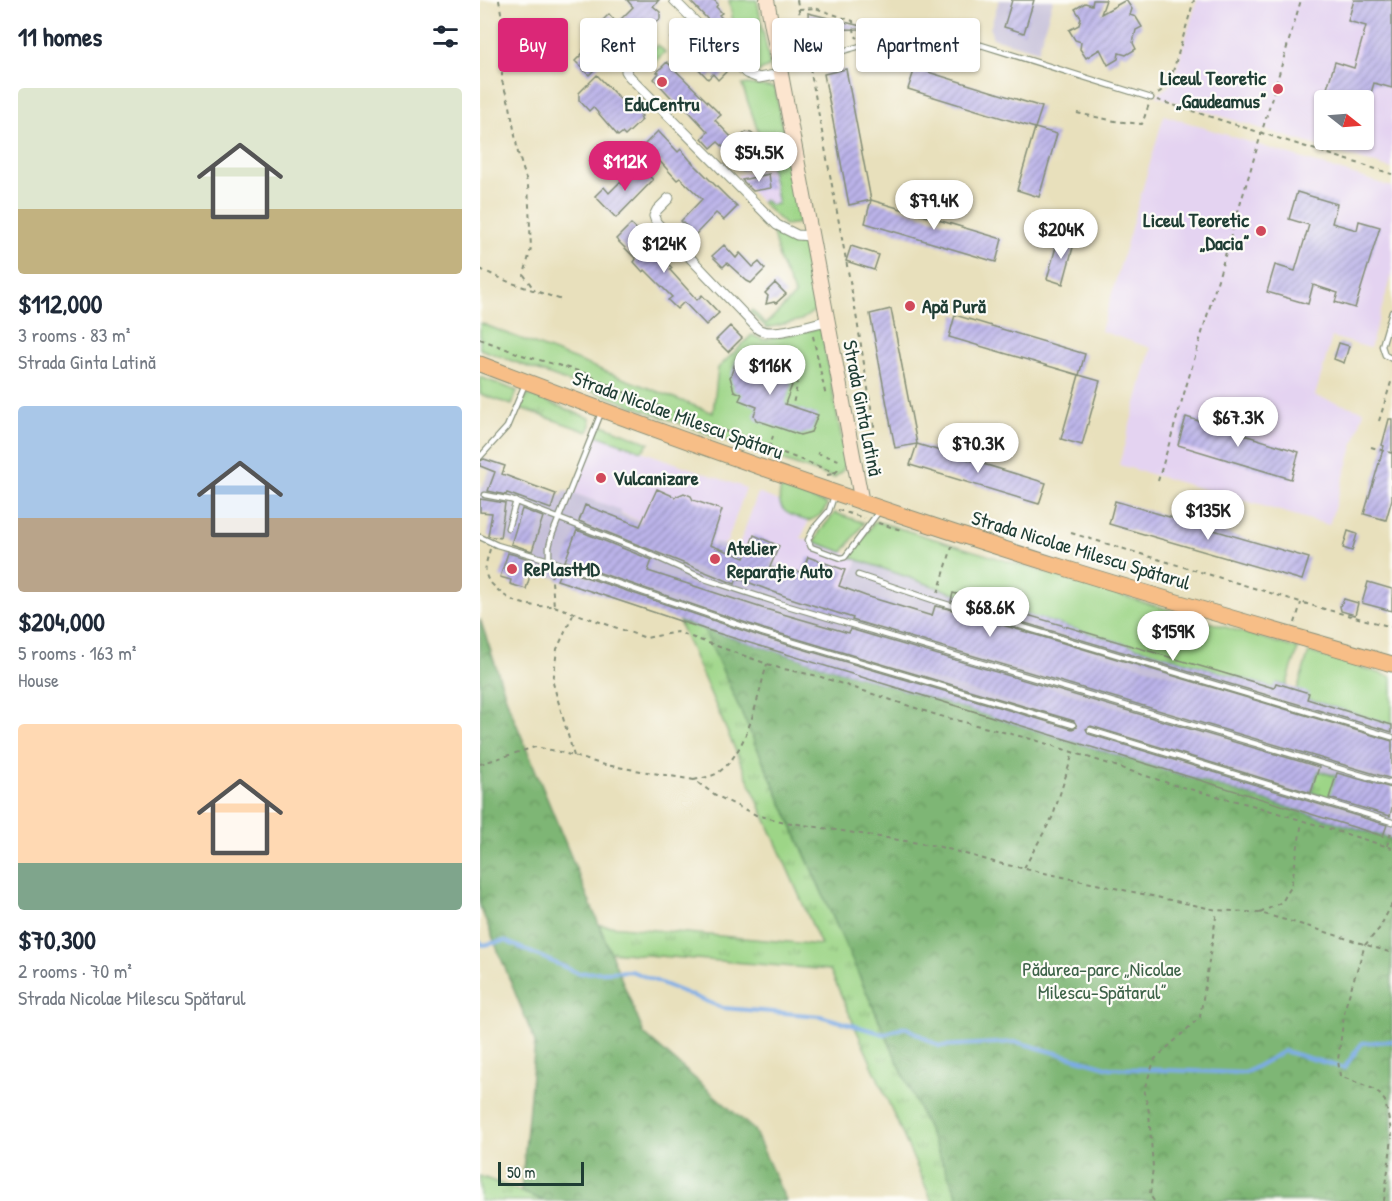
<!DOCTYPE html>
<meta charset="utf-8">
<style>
:root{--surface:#fff;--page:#f2f2f3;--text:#1f2937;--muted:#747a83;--accent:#db2777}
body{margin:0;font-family:"Patrick Hand",sans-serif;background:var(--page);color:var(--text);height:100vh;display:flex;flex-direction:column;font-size:22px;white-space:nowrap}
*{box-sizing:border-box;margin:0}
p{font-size:20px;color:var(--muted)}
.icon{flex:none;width:33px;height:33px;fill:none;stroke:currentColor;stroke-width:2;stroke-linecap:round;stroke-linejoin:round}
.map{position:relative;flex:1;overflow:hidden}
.sheet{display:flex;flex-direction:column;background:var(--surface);width:480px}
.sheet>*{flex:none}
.top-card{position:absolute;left:18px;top:18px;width:570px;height:54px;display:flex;gap:12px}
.needle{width:39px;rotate:107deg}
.buttons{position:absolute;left:834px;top:90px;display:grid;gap:12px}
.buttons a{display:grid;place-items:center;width:60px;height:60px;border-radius:6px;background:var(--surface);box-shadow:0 2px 4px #0004;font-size:30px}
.scale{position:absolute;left:18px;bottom:15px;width:86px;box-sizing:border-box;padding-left:6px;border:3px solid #1f3d34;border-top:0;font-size:16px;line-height:21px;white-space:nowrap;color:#1f3d34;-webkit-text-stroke:4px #fdfcf7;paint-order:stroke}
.price{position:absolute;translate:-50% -51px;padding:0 14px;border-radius:21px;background:#fff;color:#222;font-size:20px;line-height:39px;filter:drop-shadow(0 2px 3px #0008)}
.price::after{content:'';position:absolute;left:50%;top:36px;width:18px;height:14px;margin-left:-9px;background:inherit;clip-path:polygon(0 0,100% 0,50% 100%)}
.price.selected{background:var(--accent);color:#fff}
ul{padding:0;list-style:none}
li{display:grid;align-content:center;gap:12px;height:318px;padding:0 18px}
li span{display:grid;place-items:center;height:186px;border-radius:6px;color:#555}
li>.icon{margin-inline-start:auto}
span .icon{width:108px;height:108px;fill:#fffc;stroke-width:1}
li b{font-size:26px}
h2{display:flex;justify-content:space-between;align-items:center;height:72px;padding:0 18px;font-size:26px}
.tag{padding:0 21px;border-radius:6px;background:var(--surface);box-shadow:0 2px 4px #0004;font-size:21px;line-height:54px}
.tag.selected{background:var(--accent);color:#fff}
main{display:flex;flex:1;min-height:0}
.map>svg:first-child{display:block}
.built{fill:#e4d3f1;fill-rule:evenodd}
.industrial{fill:#c6c0d9}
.grass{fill:url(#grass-tufts);stroke:#5e895e;stroke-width:1.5}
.forest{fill:url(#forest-crowns);stroke:#4e7a54;stroke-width:1.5}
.garden{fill:#9dd587;stroke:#5e895e;stroke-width:1.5}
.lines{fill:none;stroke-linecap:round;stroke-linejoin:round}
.stream{stroke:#7cace7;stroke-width:4}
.building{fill:url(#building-hatch)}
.lane-casing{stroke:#848e78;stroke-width:7}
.street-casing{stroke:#848e78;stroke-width:11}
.secondary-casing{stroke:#848e78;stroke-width:16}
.primary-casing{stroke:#848e78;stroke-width:17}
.path{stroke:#848e78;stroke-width:2;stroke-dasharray:4.5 4.5;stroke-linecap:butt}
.lane{stroke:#fff;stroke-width:4.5}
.street{stroke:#fff;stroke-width:9}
.secondary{stroke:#fce5cf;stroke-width:14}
.primary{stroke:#f7be87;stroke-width:15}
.poi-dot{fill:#d1495b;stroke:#fdfcf7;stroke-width:2}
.labels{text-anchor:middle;stroke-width:4.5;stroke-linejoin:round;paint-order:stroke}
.poi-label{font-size:20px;font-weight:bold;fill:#1f3d34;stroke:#fdfcf7;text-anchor:start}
.street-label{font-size:20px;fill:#1f3d34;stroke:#fdfcf7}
.park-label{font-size:20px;fill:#3e6349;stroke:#fdfcf7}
</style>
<main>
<section class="sheet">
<h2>11 homes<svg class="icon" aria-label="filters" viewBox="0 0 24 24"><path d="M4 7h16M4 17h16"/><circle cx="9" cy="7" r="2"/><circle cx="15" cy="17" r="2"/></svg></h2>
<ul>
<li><span style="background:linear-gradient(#dfe7d0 65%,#c2b280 0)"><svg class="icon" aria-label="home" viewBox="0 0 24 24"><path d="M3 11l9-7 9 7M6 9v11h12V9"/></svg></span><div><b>$112,000</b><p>3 rooms · 83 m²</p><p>Strada Ginta Latină</p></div></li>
<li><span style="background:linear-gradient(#a9c7e8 60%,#b9a48a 0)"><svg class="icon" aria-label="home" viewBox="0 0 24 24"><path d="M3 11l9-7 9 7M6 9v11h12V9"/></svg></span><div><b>$204,000</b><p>5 rooms · 163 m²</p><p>House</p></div></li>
<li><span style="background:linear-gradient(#ffd9b3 75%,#7fa58c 0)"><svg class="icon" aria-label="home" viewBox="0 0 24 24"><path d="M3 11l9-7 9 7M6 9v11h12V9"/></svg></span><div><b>$70,300</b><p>2 rooms · 70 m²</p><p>Strada Nicolae Milescu Spătarul</p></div></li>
</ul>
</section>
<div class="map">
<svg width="912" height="1201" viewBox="0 0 912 1201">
<defs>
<pattern id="grass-tufts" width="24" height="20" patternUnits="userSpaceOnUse" patternTransform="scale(1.5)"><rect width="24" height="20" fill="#9dd587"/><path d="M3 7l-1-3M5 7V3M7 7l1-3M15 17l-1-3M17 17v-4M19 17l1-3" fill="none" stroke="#7fae6f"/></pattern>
<pattern id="forest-crowns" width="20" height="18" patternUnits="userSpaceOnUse" patternTransform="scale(1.5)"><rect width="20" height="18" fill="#7eb674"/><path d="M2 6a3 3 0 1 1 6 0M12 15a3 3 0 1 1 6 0" fill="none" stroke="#679560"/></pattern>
<pattern id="building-hatch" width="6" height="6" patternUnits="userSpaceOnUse" patternTransform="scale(1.5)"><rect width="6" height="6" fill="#bbb3e9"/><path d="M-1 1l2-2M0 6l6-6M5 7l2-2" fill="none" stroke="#9793be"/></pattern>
</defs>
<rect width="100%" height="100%" fill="#fdfcf7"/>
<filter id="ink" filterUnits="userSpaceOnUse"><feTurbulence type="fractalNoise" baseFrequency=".0167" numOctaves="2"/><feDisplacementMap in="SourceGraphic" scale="12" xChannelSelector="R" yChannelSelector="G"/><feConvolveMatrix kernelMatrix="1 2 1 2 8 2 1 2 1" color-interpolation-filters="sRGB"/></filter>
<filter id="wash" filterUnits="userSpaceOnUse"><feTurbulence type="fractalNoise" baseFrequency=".008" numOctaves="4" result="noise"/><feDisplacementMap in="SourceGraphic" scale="24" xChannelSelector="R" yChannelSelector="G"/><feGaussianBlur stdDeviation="1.35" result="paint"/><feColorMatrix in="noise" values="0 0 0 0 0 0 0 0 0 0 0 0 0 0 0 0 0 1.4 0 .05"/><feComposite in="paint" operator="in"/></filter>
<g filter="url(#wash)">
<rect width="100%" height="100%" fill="#e8e0bc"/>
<path class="built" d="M717,0H912V169L676,96L692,83ZM844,100H884V140H844Z
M684,115L912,187V274L890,348L852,337L835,396L884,411L849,525L639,465L671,348L621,331Z
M291,168L298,204L290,205L285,200L281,202L256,175Z
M116,435L266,488L247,542L242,545L235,543L230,551L140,513L141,511L93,493Z
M278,493L332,514L321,538L363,552L378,560L367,589L257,550Z"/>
<path class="industrial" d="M519,0H573L558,51L513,38L510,29Z
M10,470L82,496L84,490L141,510L140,514L230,551L235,542L366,589L378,560L473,593L793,688L796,683L912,725V839L224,629L52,570L58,552L20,538L8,536L13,500L0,499V491Z"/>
<path class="grass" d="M0,377L37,391L32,405L0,394Z
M46,394L110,418L111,425L108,432L40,408Z
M199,622L224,629L480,1201H452L350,970L130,952L119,925L341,945Z
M838,771L856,776L850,798L831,792Z
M0,1176L65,1201H0Z"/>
<path class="forest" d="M0,619L29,706L164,1034L274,1130L306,1201H65L41,1192L55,1042L0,906Z
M224,629L912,839V1201H480Z"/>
<path class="garden" d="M249,0H277L290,66L278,72L273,71L260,58Z
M154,36L174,49L178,45L185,52L170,66L146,43Z
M268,84L295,88L320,223L305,225L281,202L285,200L290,205L298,204L291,168L262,85Z
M293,233L323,242L337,309L321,320L287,328L270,312L272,310L286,324L315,295L300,262Z
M0,323L233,413L238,368L272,335L283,340L341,328L366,462L363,470L354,478L274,451L0,349Z
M123,425L169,443L162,451L116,435Z
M301,488L347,504C344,514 338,517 328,521C310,516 294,511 301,488Z
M355,513L384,523L363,552L335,542L340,531Z
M395,521L818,649L806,686L797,683L794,688L473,593L370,557Z
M829,652L912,677V725L827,699L817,690Z"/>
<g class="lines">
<path class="stream" d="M0,942L3,945L25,941L98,973L151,971L243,1008L340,1016L404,1034L425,1027L459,1046L537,1042L630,1068L765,1073L804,1051L864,1068L882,1043L912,1041"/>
</g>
<g id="blocks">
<path class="building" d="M147,0H179L173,6L180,12V19L165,32L158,33L152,26L126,51L121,57L124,60L109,75L95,61L104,52L103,50L109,44L111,46L123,33L117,26L129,14L137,23L153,7Z
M209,0H234L238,4L236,7L242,13L239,15L247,24L239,31Z
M532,0H554L544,33L524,27Z
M613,0H626L621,14L646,0L652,9L650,15L656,17L662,27L656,30L653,43L656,49L646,55L639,53L638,59L628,65L620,49L606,58L600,49L601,42L595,40L589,30L599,25L601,18L595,9L605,3L612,5Z
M874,0H912V88L894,83L889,100H865L845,95L855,62L874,68L886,26L868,21Z
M328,13L381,26L380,29L329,30Z
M202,26L206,30L207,28L246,69V72L238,80L233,74L228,79L190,38Z
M187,62L241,115L235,120L255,141L266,132L271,133L277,138L281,152L263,171L250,159L253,156L238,142L231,148L222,138L228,132L202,104L200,107L174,79L179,73L177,72Z
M435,68L562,107L555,128L428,89Z
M366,69L391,200L369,205L344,74Z
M117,75L140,99L143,100L145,98L162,116L160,118L162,120L145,136L142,133L138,136L113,107L109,111L99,100V93Z
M555,128L577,134L559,197L537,190Z
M178,131L198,152L201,149L210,160L257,207L244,220L236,213L215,235L201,221L222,199L200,178L197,180L175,156L169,162L158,151Z
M160,166L173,180L136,218L115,196L124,187L129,193L140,182L142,184Z
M289,174L291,188L273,191L262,180Z
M817,192L857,204L852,223L877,230L879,221L900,227L875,308L855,302L858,293L833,285L828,304L787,292L795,265L815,271L829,225L809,219Z
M391,200L522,239L516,262L385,223Z
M151,224L182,253L180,255L192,268L190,270L217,300L222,295L239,313L226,325L204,302L197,309L188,300L192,297L165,270L163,272L154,262L156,259L136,239Z
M579,236L595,240L583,284L567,279Z
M244,245L256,258L260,253L273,267L279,262L285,269L271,283L267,281L247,263L243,267L232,256Z
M371,246L399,255L394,270L366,261Z
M295,283L306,294L296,303L294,302L286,304L288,296L285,293Z
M411,309L437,444L415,448L390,314Z
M475,315L605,354L599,375L469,337Z
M250,326L262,338L248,352L236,340Z
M859,343L869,346L864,363L854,359Z
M270,357L305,371L312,385L305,404L338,415L331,432L320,435L276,420L274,415L277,407L259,400L262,394L254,391L250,377L257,359L268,363Z
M599,375L620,381L602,445L581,439Z
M706,417L819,452L811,479L698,445Z
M909,419H912V499L906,520L884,514L904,446L902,445Z
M437,444L566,483L559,504L430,465Z
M4,459L25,466L22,474L76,494L71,509L27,493L26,495L8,491L15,472L0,466V461Z
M177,489L195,497L204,493L211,496L213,500L242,510L230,545L265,558L274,535L299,546L290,567L314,576L316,571L322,573L328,557L365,570L359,586L386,596L452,616L455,606L469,609L912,741V779L372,620L373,618L307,597L257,578L255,584L99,521L105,505L160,526Z
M0,499L25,503L20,538L8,536L12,513L0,512Z
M635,501L829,558L822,580L629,524Z
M42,509L63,517L52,551L31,544Z
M97,530L172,560L168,571L282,608L369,633L370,629L839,767L831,793L611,726L606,729L609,734L907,825L903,836L224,629L77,580L82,569L282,637L592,729L597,727L594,721L284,629L85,561Z
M868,531L877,534L872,551L863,548Z
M28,553L50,559L48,564L53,566L46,589L30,584L31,580L20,577Z
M888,582L912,589V611L882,603Z
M473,593L794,688L796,683L829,693L827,699L912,725V732L471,601Z
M864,599L878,603L875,615L861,611L860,606Z
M857,773L912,788V808L910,816L849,798Z"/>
</g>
</g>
<g filter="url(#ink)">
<use href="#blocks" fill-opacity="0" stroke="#848e78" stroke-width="1.5"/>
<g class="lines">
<defs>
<path id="lane" d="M302,68L420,35L431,36L485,50L494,49L501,45L671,98
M912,312L902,346L905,355L912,359
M0,457L27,427L45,384
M5,495L31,500L158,549L225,579L308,606L912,784
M354,496L349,511L334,528L328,540L331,547L361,558L365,557L400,510
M28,528L36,501
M0,537L17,545L69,560L283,633L593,725
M69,560V547L72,535L121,413
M378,575L456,601L912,737
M610,730L912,822"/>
<path id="street" d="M194,0L266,73L279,78L300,74
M157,56L147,65L146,71L149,76L297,225L317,235L331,236
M189,198L177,210L174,216L176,222L278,329C292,338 330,324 347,321"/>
<path id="secondary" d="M287,0L382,503"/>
<path id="primary" d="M0,364C191,437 383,505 578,566C689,601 801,632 912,664"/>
</defs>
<use href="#lane" class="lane-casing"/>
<use href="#street" class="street-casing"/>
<use href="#secondary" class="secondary-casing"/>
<use href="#primary" class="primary-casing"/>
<path class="path" d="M19,0L22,19V81L30,106L38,153L48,185L51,248L44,275L55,291
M317,0L327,53
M319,9L335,8L373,21L375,36L378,38
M330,68L375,308L395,432L381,434
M678,93L689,85L714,0
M677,100L912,174
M597,113L635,121L662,124L669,104
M0,269L29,282L82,300
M333,336L346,397
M0,339L42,355L102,372L152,396L356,473
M313,362L317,386L313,404
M899,421L912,379
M891,447L912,453
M289,448L293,436
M337,453L362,461
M347,475L354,474L361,467
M678,481L821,0
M358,510L384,518
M398,523L421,530
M591,533L837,607L912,627
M10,549C8,557 3,569 7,577C8,581 13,585 16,588C32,605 52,607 74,606L71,569
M458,593L472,547
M74,606L166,638L197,632L299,668L338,676L460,716L555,740L694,785L775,806L912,848
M815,623L821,603
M94,756L73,683L77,649L94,613
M0,764L55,747L76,751L125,765L214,780L237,796L276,815L305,822L457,846L518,863L737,910L780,913L827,926L912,953
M214,780C221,778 230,777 236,774C268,754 277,698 287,664
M907,846L912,829
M544,868L573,816L593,753
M912,904L899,929L885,945L874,979L865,1008L858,1060L860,1076L896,1090L905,1101L912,1136
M780,913L802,902L811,887L822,822
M674,1201L670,1195L673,1167L669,1112L664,1089L675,1059L720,1017L737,911
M904,1201L912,1138"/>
<use href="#lane" class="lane"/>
<use href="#street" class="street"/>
<use href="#secondary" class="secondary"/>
<use href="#primary" class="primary"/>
</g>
</g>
<g class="poi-dot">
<circle cx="182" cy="82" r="6"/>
<circle cx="798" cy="89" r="6"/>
<circle cx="781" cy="231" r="6"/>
<circle cx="430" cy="306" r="6"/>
<circle cx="121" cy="478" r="6"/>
<circle cx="235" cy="559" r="6"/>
<circle cx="32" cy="569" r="6"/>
</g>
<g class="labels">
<g class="poi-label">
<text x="786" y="85" text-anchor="end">Liceul Teoretic<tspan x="786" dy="23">„Gaudeamus”</tspan></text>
<text x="182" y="111" text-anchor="middle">EduCentru</text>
<text x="769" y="227" text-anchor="end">Liceul Teoretic<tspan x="769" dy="23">„Dacia”</tspan></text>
<text x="442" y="313">Apă Pură</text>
<text x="133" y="485">Vulcanizare</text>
<text x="247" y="555">Atelier<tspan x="247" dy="23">Reparație Auto</tspan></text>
<text x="44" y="576">RePlastMD</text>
</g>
<g class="street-label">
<text transform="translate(383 408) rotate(79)" y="7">Strada Ginta Latină</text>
<text transform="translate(198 415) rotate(20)" y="7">Strada Nicolae Milescu Spătaru</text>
<text transform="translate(601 550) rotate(17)" y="7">Strada Nicolae Milescu Spătarul</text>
</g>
<g class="park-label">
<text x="622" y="976">Pădurea-parc „Nicolae<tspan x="622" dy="23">Milescu-Spătarul”</tspan></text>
</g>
</g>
</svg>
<div class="buttons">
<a><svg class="needle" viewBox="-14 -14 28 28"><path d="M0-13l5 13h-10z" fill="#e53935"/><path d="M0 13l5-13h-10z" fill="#747a83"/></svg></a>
</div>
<div class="scale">50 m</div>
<b class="price" style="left:279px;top:183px">$54.5K</b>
<b class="price selected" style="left:145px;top:192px">$112K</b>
<b class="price" style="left:454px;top:231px">$79.4K</b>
<b class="price" style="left:581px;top:260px">$204K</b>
<b class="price" style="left:184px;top:274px">$124K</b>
<b class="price" style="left:290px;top:396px">$116K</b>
<b class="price" style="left:758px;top:448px">$67.3K</b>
<b class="price" style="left:498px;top:474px">$70.3K</b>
<b class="price" style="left:728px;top:541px">$135K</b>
<b class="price" style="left:510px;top:638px">$68.6K</b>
<b class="price" style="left:693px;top:662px">$159K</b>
<div class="top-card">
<a class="tag selected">Buy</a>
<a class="tag">Rent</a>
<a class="tag">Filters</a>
<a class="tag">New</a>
<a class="tag">Apartment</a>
</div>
</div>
</main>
